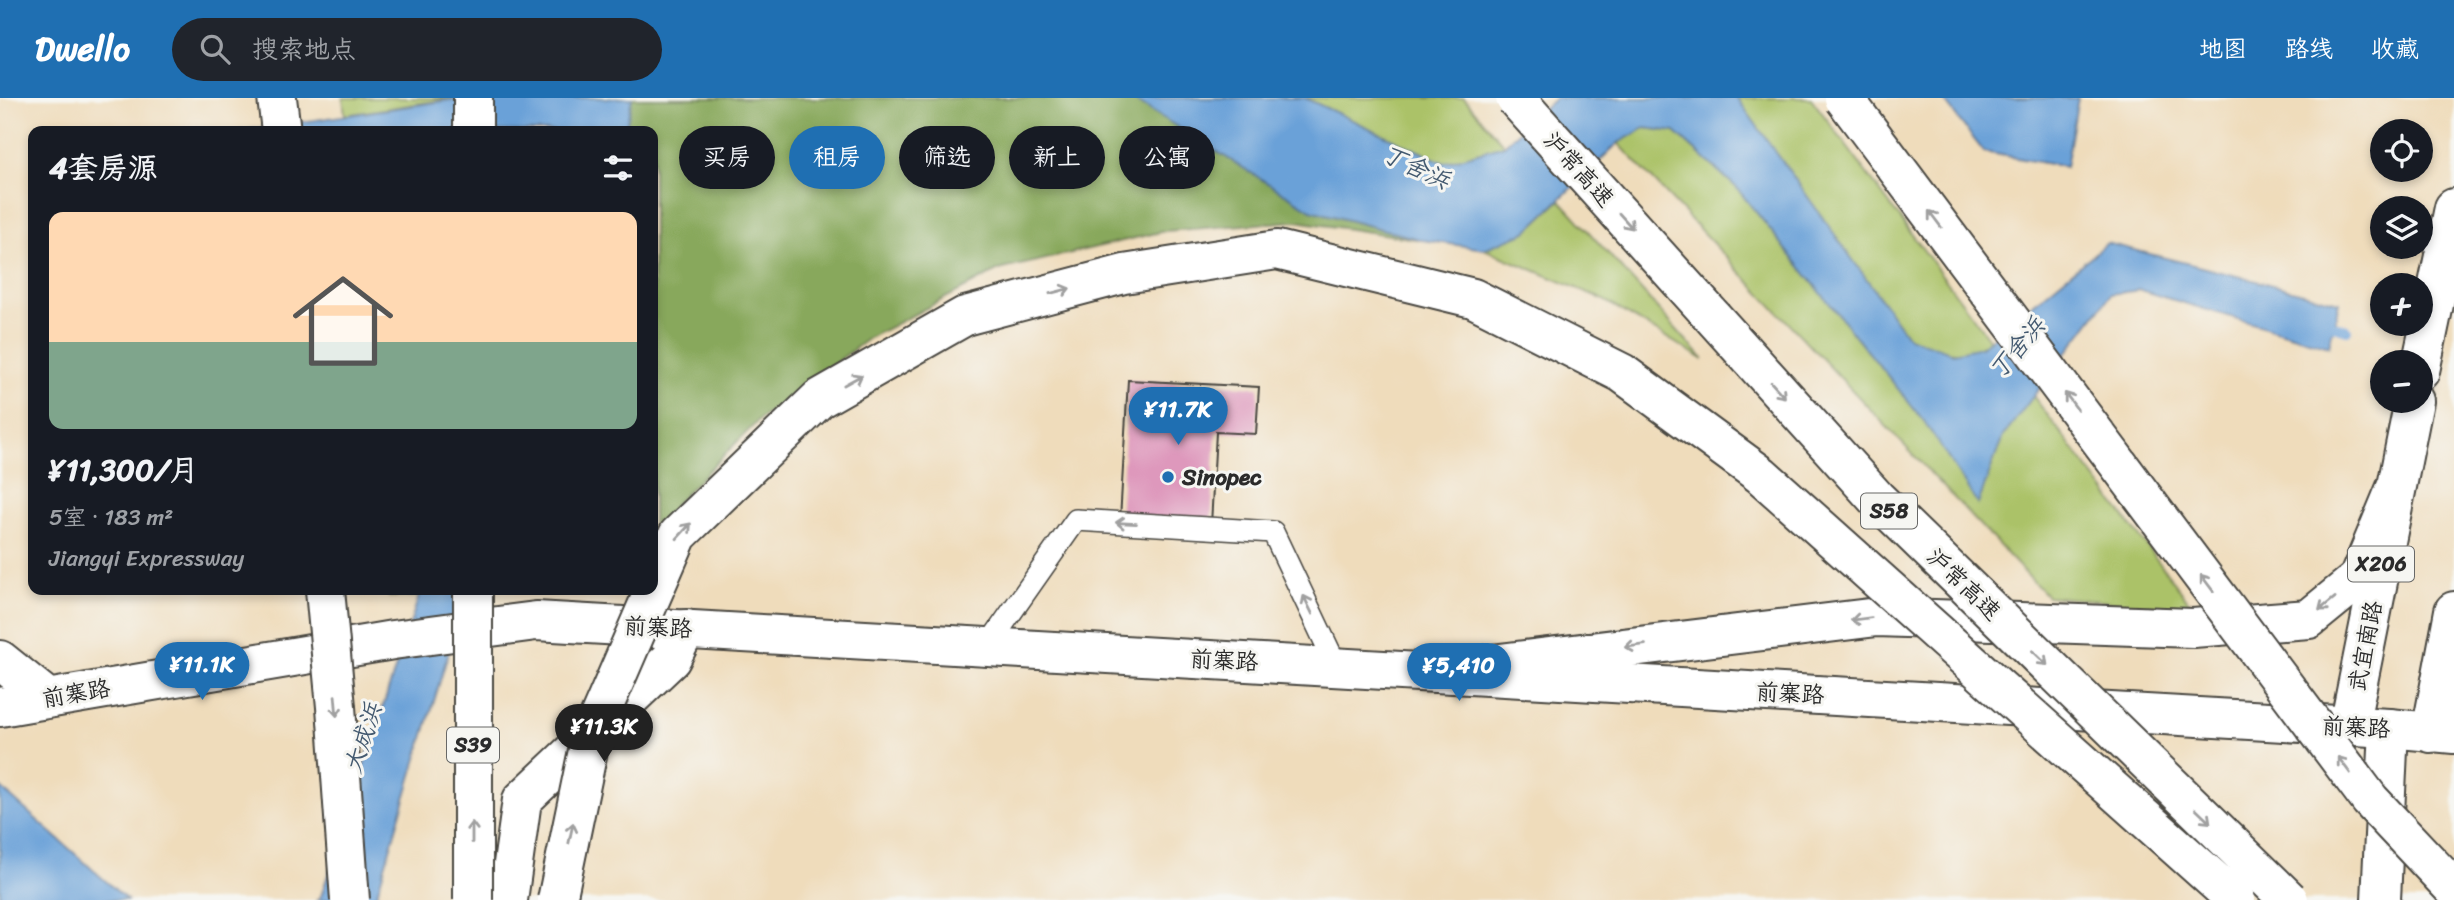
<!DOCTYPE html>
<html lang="zh">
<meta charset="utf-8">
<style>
:root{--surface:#171b24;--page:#20242c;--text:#f1f3f6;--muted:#9ea1a6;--accent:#1f6fb2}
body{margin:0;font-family:Sriracha,"LXGW WenKai TC",sans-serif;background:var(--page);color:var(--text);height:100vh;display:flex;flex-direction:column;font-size:26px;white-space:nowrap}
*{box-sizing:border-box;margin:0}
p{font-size:23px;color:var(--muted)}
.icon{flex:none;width:38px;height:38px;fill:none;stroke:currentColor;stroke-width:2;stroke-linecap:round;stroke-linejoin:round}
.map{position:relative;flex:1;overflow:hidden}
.details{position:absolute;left:28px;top:28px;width:630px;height:469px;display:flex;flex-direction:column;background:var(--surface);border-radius:14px;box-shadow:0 4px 10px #0003}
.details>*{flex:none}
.banner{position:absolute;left:679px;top:28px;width:665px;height:63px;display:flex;gap:14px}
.fabs{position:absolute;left:2370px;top:21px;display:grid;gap:14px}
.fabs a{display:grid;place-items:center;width:63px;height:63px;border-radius:50%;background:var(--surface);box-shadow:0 4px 10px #0003;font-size:35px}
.price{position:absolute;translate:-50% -60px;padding:0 16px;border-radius:24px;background:var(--accent);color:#fff;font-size:23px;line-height:46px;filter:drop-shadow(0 2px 4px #0008)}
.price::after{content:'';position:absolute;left:50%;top:42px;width:21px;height:16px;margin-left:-10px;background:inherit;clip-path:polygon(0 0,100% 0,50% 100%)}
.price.active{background:#222;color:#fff}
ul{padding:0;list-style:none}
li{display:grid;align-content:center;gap:14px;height:371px;padding:0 21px}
li span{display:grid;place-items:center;height:217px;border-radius:14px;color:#555}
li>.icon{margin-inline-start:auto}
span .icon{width:126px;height:126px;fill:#fffc;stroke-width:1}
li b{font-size:30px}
h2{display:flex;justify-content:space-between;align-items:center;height:84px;padding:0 21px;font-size:30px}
.pill{padding:0 24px;border-radius:32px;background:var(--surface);box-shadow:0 4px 10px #0003;font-size:24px;line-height:63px}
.pill.active{background:var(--accent);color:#fff}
header{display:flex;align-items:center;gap:42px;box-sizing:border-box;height:98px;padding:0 35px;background:var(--accent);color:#fff}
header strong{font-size:33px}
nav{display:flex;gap:38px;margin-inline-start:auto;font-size:24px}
.search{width:490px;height:63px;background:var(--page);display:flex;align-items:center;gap:18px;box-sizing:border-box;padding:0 24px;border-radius:38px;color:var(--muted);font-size:26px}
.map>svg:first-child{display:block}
.green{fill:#abc267;stroke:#6b7649;stroke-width:2}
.forest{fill:#88a85c;stroke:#5a6a44;stroke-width:2}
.water{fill:#6aa1d8;stroke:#4a6682;stroke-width:2}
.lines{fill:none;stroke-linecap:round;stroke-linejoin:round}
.stream{stroke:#6aa1d8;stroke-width:10}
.building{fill:#de98bc}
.lane-casing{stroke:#484641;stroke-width:24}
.street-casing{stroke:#484641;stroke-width:42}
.secondary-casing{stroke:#484641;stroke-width:42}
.primary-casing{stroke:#484641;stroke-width:42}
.highway-casing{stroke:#484641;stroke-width:42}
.lane{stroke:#fff;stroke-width:21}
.street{stroke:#fff;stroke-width:38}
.secondary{stroke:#fff;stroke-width:38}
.primary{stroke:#fff;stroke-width:38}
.highway{stroke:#fff;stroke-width:38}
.highway-bridge-casing{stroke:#484641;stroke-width:42;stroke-linecap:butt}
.highway-bridge{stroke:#fff;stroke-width:38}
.oneway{stroke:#a0a0a0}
.poi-dot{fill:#1f6fb2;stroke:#f6f6f2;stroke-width:2.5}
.labels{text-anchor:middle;stroke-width:6;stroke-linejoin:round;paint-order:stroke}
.shield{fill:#f6f6f2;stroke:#686867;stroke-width:2}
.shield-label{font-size:21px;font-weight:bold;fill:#2b2b2b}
.street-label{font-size:23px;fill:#2b2b2b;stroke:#f6f6f2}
.poi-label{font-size:23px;font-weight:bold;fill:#2b2b2b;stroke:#f6f6f2;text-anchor:start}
.water-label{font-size:24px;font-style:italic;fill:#445a70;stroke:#f6f6f2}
</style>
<header>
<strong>Dwello</strong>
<div class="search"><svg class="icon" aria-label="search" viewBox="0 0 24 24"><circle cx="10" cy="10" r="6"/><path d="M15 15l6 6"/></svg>搜索地点</div>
<nav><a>地图</a><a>路线</a><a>收藏</a></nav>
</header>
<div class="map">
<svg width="2454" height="802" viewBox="0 0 2454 802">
<rect width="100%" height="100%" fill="#f6f6f2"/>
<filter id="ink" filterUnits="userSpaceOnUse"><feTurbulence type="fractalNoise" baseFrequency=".0143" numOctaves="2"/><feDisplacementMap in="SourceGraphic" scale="14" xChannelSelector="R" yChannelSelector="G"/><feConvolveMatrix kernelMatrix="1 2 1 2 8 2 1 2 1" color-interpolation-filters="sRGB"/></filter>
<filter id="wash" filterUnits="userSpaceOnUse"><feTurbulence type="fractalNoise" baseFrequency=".00686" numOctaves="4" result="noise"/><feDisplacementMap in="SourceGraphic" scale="28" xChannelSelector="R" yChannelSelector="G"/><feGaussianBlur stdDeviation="1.57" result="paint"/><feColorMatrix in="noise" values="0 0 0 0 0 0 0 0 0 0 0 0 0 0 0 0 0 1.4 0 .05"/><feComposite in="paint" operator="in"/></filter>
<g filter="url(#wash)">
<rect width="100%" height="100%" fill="#efdcbb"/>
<path class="green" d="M343,0H454L345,17Z
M1305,0H1464L1504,47L1444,65Z
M1737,0H1811L1990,242C1962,265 1937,250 1908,239Z
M1645,30L1675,34L1736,89L1924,323L1978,405L2003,338L2033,298L2195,512L2047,498L1618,45Z
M1560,102L1704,262L1602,201L1484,151L1526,134Z
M389,492H421L420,498L389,499Z"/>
<path class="forest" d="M632,0H1131L1311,112L1422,142L1296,123L1165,133L999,172L869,240L760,321L676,405L653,438V33H625Z"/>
<path class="water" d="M464,0H632L625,33H240Z
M1131,0H1305L1444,65L1504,47L1556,0H1737L1908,239L1953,255L1981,249L2107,145L2339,204L2329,248L2140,192L2111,196L2003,338L1978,406L1924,323L1736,89L1675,34L1645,30L1618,45L1526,134L1484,151L1422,142L1311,112Z
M1942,0H2078L2066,69L1984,54Z
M421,492H467L375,802H317L321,798Z
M0,689L127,802H0Z"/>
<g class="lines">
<path class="stream" d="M2322,224L2347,232"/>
</g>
<g id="blocks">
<path class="building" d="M1128,282L1259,289L1256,336L1216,334L1211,427L1120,422Z"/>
</g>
</g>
<g filter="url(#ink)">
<use href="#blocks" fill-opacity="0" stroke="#484641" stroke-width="2"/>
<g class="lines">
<defs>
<path id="lane" d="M987,549L1076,422L1273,434L1337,569"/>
<path id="street" d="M508,802L522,702L671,561L686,531
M2381,802L2389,630"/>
<path id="secondary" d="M0,562L46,599
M0,609L393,542L536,523L2389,630L2454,636"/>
<path id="primary" d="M2420,273L2454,110
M1426,574L1877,519L2193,530L2309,521L2358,481L2397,387
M2349,629L2414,303
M2431,635L2454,513"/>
<path id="highway" d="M277,0L281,33
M473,33V0"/>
</defs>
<use href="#lane" class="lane-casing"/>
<use href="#street" class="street-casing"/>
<use href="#secondary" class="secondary-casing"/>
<use href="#primary" class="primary-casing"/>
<use href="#highway" class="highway-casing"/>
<use href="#lane" class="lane"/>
<use href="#street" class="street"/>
<use href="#secondary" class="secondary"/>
<use href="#primary" class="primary"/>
<use href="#highway" class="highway"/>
<defs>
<path id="highway-bridge" d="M1515,0L1876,400L2289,802
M1844,0L2370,702L2454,791
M325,492L336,609L350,802
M473,802V492
M557,802L591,638L678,437L819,301L965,218L1124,176L1277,152L1473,200L1622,275L1761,377L2236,802"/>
</defs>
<use href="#highway-bridge" class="highway-bridge-casing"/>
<use href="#highway-bridge" class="highway-bridge"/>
</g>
<defs><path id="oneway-shaft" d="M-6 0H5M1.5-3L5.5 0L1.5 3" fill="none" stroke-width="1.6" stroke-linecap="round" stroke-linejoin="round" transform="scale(1.75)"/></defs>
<g class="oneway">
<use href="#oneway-shaft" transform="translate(1935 121) rotate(-127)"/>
<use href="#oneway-shaft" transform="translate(1626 123) rotate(48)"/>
<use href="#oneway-shaft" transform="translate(1060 193) rotate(-15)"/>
<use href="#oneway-shaft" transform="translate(853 282) rotate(-29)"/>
<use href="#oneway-shaft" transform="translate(1778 292) rotate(48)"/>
<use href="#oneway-shaft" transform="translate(2071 303) rotate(-127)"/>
<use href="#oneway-shaft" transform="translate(1126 425) rotate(-177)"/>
<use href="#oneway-shaft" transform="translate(684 433) rotate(-48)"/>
<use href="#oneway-shaft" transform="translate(2207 485) rotate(-127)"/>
<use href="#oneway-shaft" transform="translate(2327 506) rotate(141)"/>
<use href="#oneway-shaft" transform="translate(1308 507) rotate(-116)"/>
<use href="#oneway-shaft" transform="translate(1861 521) rotate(173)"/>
<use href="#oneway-shaft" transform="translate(1635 548) rotate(173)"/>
<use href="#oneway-shaft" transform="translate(2040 560) rotate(44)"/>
<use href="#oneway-shaft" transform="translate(336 608) rotate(85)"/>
<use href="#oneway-shaft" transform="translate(2344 667) rotate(-127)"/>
<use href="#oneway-shaft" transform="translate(2203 718) rotate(44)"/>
<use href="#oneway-shaft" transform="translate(472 734) rotate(-90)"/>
<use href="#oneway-shaft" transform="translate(571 735) rotate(-78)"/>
</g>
</g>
<circle class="poi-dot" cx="1168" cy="379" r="7"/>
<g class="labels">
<g class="shield">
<rect x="1861" y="395.5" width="56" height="35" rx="5"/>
<rect x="2348" y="448.5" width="66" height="35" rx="5"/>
<rect x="447" y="629.5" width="52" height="35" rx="5"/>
</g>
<g class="shield-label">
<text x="1889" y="420">S58</text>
<text x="2381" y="473">X206</text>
<text x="473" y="654">S39</text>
</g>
<g class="street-label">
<text transform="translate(1579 71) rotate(48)" y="8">沪常高速</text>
<text transform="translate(1964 486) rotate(44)" y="8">沪常高速</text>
<text transform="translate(658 529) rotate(3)" y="8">前寨路</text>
<text transform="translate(2365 548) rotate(-79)" y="8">武宜南路</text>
<text transform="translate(1224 562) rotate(3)" y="8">前寨路</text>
<text transform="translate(76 595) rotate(-10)" y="8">前寨路</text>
<text transform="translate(1790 595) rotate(3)" y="8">前寨路</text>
<text transform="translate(2356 629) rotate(3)" y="8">前寨路</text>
</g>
<g class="poi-label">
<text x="1182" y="387">Sinopec</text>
</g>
<g class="water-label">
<text transform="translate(1416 69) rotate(25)" y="8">丁舍浜</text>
<text transform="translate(2017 250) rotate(-50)" y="8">丁舍浜</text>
<text transform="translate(363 640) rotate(-72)" y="8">大成浜</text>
</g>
</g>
</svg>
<div class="fabs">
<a><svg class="icon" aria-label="locate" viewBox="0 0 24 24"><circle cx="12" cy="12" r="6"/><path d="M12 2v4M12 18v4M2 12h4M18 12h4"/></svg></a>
<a><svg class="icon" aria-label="layers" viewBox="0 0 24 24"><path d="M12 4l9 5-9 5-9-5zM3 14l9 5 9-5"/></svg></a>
<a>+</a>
<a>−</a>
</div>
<b class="price" style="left:1178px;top:349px">¥11.7K</b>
<b class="price" style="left:202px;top:604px">¥11.1K</b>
<b class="price" style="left:1459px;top:605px">¥5,410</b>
<b class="price active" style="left:604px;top:666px">¥11.3K</b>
<div class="banner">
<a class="pill">买房</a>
<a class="pill active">租房</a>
<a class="pill">筛选</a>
<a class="pill">新上</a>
<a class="pill">公寓</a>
</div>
<section class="details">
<h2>4套房源<svg class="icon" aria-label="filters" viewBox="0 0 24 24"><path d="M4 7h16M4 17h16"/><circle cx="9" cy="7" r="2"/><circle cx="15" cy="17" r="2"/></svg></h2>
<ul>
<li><span style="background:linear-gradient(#ffd9b3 60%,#7fa58c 0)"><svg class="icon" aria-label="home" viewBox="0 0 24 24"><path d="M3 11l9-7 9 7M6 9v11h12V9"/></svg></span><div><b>¥11,300/月</b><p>5室 · 183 m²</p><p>Jiangyi Expressway</p></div></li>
</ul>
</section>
</div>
